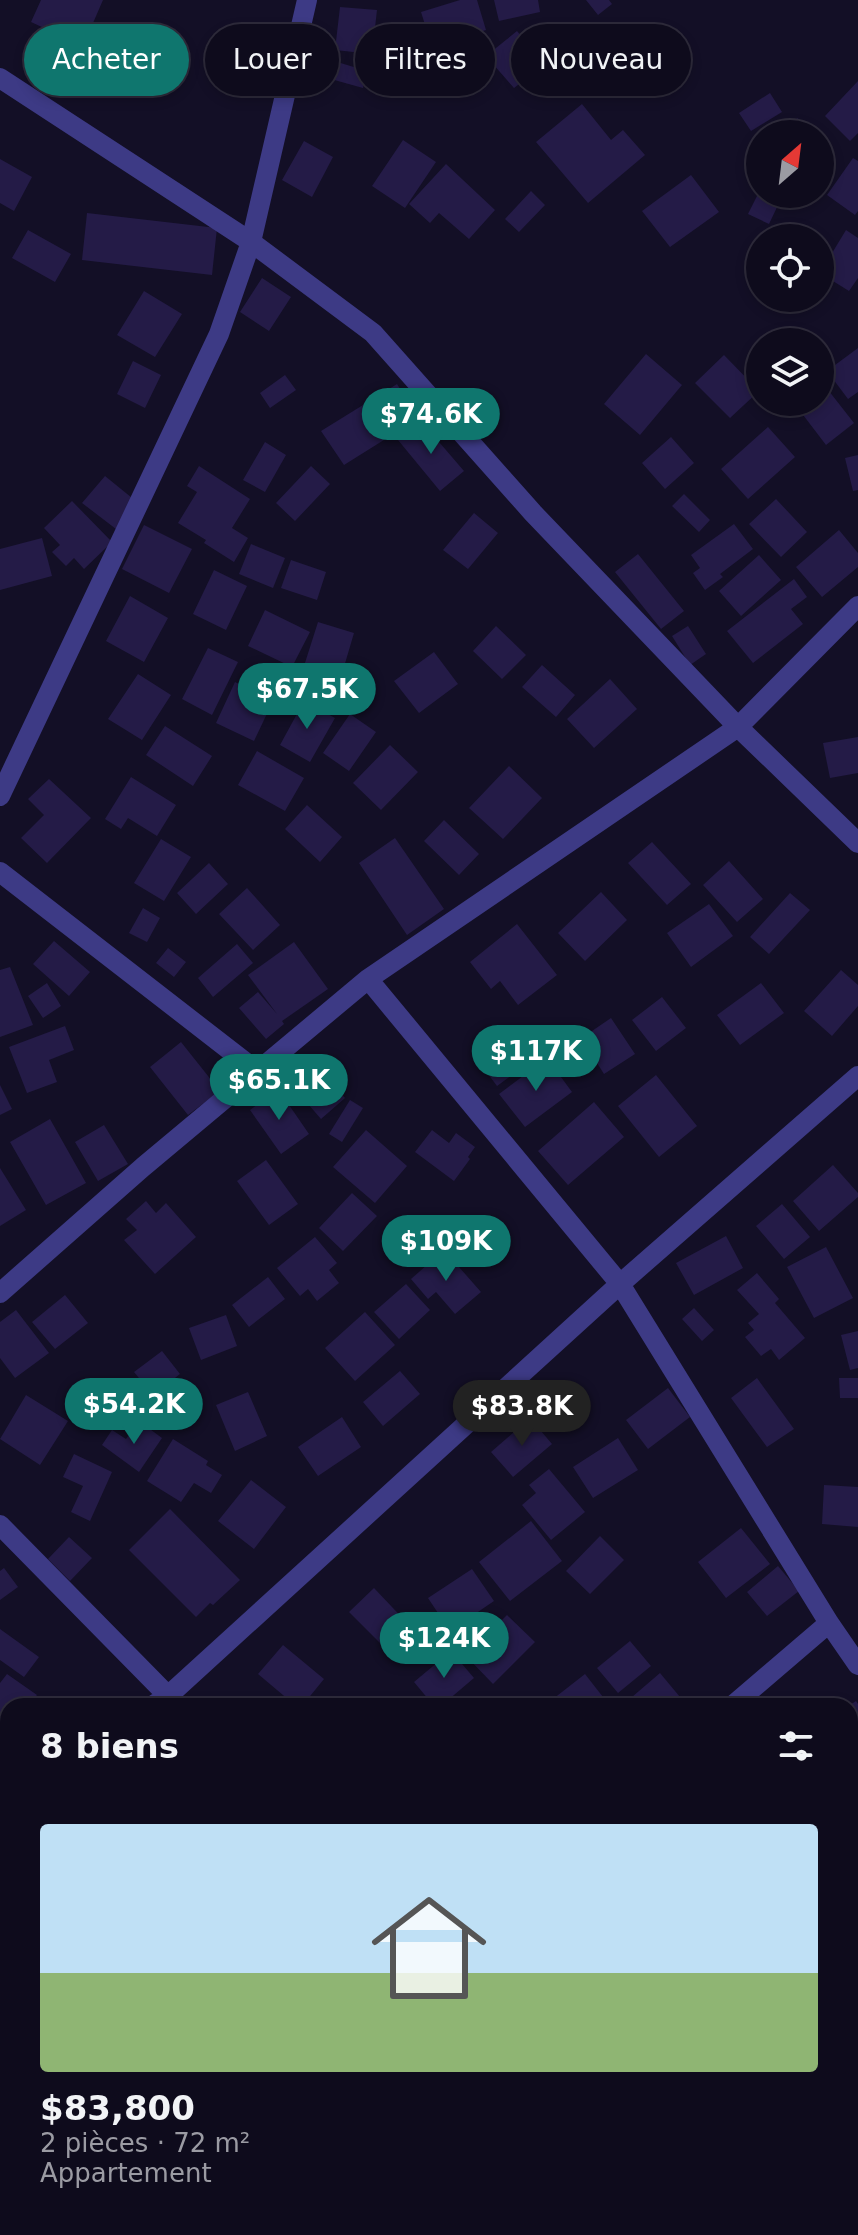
<!DOCTYPE html>
<html lang="fr">
<meta charset="utf-8">
<style>
:root{--surface:#0e0b1c;--page:#1c1929;--text:#f1f3f6;--muted:#9b9ba3;--line:#2e2b3b;--accent:#0f766e}
body{margin:0;font-family:"DejaVu Sans",sans-serif;background:var(--page);color:var(--text);height:100vh;display:flex;flex-direction:column;font-size:30px;white-space:nowrap}
*{box-sizing:border-box;margin:0}
p{font-size:26px;color:var(--muted)}
.icon{flex:none;width:44px;height:44px;fill:none;stroke:currentColor;stroke-width:2;stroke-linecap:round;stroke-linejoin:round}
.map{position:relative;flex:1;overflow:hidden}
.sheet{position:absolute;left:0px;top:1698px;width:858px;height:538px;display:flex;flex-direction:column;background:var(--surface);border-radius:24px 24px 0 0;box-shadow:0 4px 12px #0003,0 0 0 2px var(--line)}
.sheet>*{flex:none}
.hud{position:absolute;left:24px;top:24px;width:810px;height:72px;display:flex;gap:16px}
.needle{width:52px;rotate:28deg}
.tools{position:absolute;left:746px;top:120px;display:grid;gap:16px}
.tools a{display:grid;place-items:center;width:88px;height:88px;border-radius:50%;background:var(--surface);box-shadow:0 4px 12px #0003,0 0 0 2px var(--line);font-size:40px}
.price{position:absolute;translate:-50% -68px;padding:0 18px;border-radius:28px;background:var(--accent);color:#fff;font-size:26px;line-height:52px;filter:drop-shadow(0 2px 4px #0008)}
.price::after{content:'';position:absolute;left:50%;top:48px;width:24px;height:18px;margin-left:-12px;background:inherit;clip-path:polygon(0 0,100% 0,50% 100%)}
.price.on{background:#222;color:#fff}
ul{padding:0;list-style:none}
li{display:grid;align-content:center;gap:16px;height:424px;padding:0 40px}
li span{display:grid;place-items:center;height:248px;border-radius:8px;color:#555}
li>.icon{margin-inline-start:auto}
span .icon{width:144px;height:144px;fill:#fffc;stroke-width:1}
li b{font-size:34px}
h2{display:flex;justify-content:space-between;align-items:center;height:96px;padding:0 40px;font-size:34px}
.chip{padding:0 28px;border-radius:36px;background:var(--surface);box-shadow:0 4px 12px #0003,0 0 0 2px var(--line);font-size:28px;line-height:72px}
.chip.on{background:var(--accent);color:#fff}
.map>svg:first-child{display:block}
.building{fill:#241b47}
.lines{fill:none;stroke-linecap:round;stroke-linejoin:round}
.minor{stroke:#3d3a85;stroke-width:20}
</style>
<div class="map">
<svg width="858" height="2235" viewBox="0 0 858 2235">
<rect width="100%" height="100%" fill="#130f26"/>
<path class="building" d="M41,0H103L83,46L31,22Z
M460,0H477L486,30L432,47L421,12Z
M494,0H538L540,12L499,21Z
M586,0H609L612,4L598,15Z
M340,7L377,10L372,54L335,50Z
M645,30L664,59L640,73L622,44Z
M517,31L545,64L514,88L486,56Z
M324,58L367,71L363,88L320,76Z
M858,81V133L850,141L825,116Z
M770,93L782,112L751,131L739,113Z
M582,104L611,140L623,130L645,155L588,203L536,142Z
M797,118L823,134H788Z
M403,140L436,162L405,208L372,186Z
M304,141L333,157L312,197L282,180Z
M853,158L858,161V211L855,215L827,195Z
M0,159L32,177L14,211L0,203Z
M446,164L495,210L469,239L439,213L430,223L409,204Z
M691,175L719,212L670,247L642,211Z
M531,191L545,205L519,232L505,219Z
M758,194L780,201L769,224L748,214Z
M87,213L217,228L212,275L82,260Z
M28,230L71,254L55,282L12,258Z
M846,230L858,238V278L849,291L820,273Z
M262,278L291,297L269,331L240,312Z
M144,291L182,314L155,357L117,335Z
M858,348V392L848,399L827,371Z
M646,354L682,385L640,435L604,404Z
M724,355L759,391L730,418L695,383Z
M133,361L161,375L145,408L117,394Z
M285,375L296,390L270,408L260,393Z
M397,384L419,418L344,465L321,431Z
M825,386L854,423L826,445L797,407L804,402H820V389Z
M421,421L464,471L440,491L398,440Z
M768,427L795,457L748,499L721,469Z
M671,437L694,463L665,489L642,463Z
M265,442L286,455L265,492L243,480Z
M858,455V490L853,491L845,458Z
M199,466L250,499L232,528L248,538L234,562L204,543L206,540L178,523L197,492L187,486Z
M311,466L330,484L295,521L276,503Z
M105,476L137,502L116,529L82,503Z
M684,494L710,520L699,532L672,506Z
M776,499L807,532L781,557L749,524Z
M72,501L112,542L84,569L74,558L66,566L52,552L60,545L44,528Z
M474,513L498,533L468,569L443,550Z
M734,524L753,549L720,574L723,577L705,590L693,573L700,568L691,555Z
M144,525L192,549L169,593L122,569Z
M839,530L858,553V567L822,597L796,567Z
M42,538L52,576L0,590V549Z
M251,544L285,558L273,588L239,574Z
M638,554L684,611L661,629L615,572Z
M759,555L781,580L741,616L719,591Z
M291,560L326,572L317,600L281,588Z
M214,570L247,586L226,630L193,614Z
M794,579L807,597L791,609L803,624L753,663L727,631Z
M130,596L168,618L144,662L106,641Z
M265,610L310,632L292,667L248,646Z
M318,622L354,633L341,677L304,666Z
M496,626L526,655L502,679L473,651Z
M688,626L706,654L690,665L672,636Z
M208,648L238,662L212,715L182,699Z
M434,652L458,684L419,713L394,681Z
M542,665L575,695L556,717L522,687Z
M138,674L171,695L142,740L108,719Z
M610,679L637,709L594,748L567,719Z
M235,682L273,701L254,741L216,723Z
M304,701L335,718L310,762L280,745Z
M350,714L376,732L349,771L323,753Z
M165,726L212,756L193,786L146,755Z
M858,737V773L830,778L823,743Z
M390,745L418,772L381,810L353,783Z
M257,751L304,778L285,811L238,785Z
M509,766L542,798L503,839L469,808Z
M131,777L176,805L157,836L128,818L121,829L105,819Z
M49,779L91,818L47,863L21,838L44,815L28,799Z
M307,805L342,837L320,862L285,829Z
M444,820L479,854L459,875L424,841Z
M395,838L444,909L407,935L359,863Z
M161,839L191,857L164,901L134,883Z
M652,842L691,884L667,905L628,863Z
M729,861L763,899L737,922L703,885Z
M209,863L228,884L196,914L177,893Z
M247,888L280,925L253,950L219,914Z
M601,892L627,920L585,961L558,933Z
M790,893L810,910L769,954L750,937Z
M709,904L733,936L691,967L667,933Z
M143,908L160,918L147,942L129,933Z
M517,924L557,975L518,1005L500,981L491,989L470,962Z
M54,941L90,972L69,996L33,964Z
M294,942L328,989L282,1021L284,1024L266,1039L239,1008L258,992L277,1014L248,975Z
M237,944L253,963L213,997L198,978Z
M168,948L186,962L174,977L156,963Z
M10,967L33,1025L0,1037V970Z
M841,970L858,985V1006L832,1036L804,1011Z
M47,983L61,1006L43,1018L28,996Z
M761,983L784,1013L740,1045L717,1015Z
M662,997L686,1028L656,1051L632,1020Z
M611,1018L635,1054L604,1074L592,1055L581,1063L570,1046Z
M65,1026L74,1050L49,1060L57,1082L27,1093L9,1047Z
M520,1032L538,1056L497,1086L479,1062Z
M181,1042L220,1091L188,1115L150,1067Z
M547,1058L572,1092L525,1127L499,1094Z
M313,1061L345,1098L321,1119L289,1082Z
M656,1075L697,1126L659,1157L618,1106Z
M0,1085L12,1109L0,1115Z
M278,1089L309,1134L281,1154L250,1110Z
M350,1100L363,1108L342,1142L329,1134Z
M594,1102L624,1137L568,1185L538,1151Z
M50,1119L86,1183L46,1205L10,1142Z
M104,1125L128,1164L98,1181L75,1142Z
M366,1130L407,1166L375,1203L333,1167Z
M432,1130L449,1143L456,1133L475,1147L468,1157L470,1159L454,1181L415,1152Z
M266,1160L298,1204L269,1225L237,1181Z
M833,1165L858,1193V1197L819,1231L793,1201Z
M0,1168L26,1210L0,1226Z
M352,1193L377,1216L343,1251L319,1228Z
M146,1201L156,1213L166,1203L196,1237L155,1274L124,1240L137,1230L126,1219Z
M782,1204L810,1237L784,1259L756,1226Z
M726,1236L743,1268L694,1295L676,1263Z
M315,1237L337,1263L329,1270L339,1283L317,1301L308,1289L300,1296L277,1268Z
M826,1247L853,1298L814,1318L787,1267Z
M444,1250L481,1292L455,1314L436,1292L428,1299L411,1279Z
M757,1273L779,1299L775,1303L805,1338L779,1360L771,1349L761,1356L745,1337L754,1330L748,1323L759,1314L737,1290Z
M268,1277L285,1299L249,1327L232,1305Z
M406,1284L430,1310L399,1339L374,1312Z
M65,1295L88,1323L55,1349L32,1322Z
M694,1308L714,1330L702,1341L682,1319Z
M16,1310L49,1353L15,1378L0,1358V1322Z
M365,1312L395,1345L355,1381L325,1348Z
M226,1315L237,1346L201,1360L189,1328Z
M858,1331V1368L850,1370L841,1335Z
M162,1351L180,1374L153,1395L134,1372Z
M400,1371L420,1394L383,1426L363,1402Z
M757,1378L794,1429L767,1447L731,1398Z
M839,1378H858V1398H840Z
M668,1388L690,1417L648,1449L626,1420Z
M248,1392L267,1436L235,1451L216,1405Z
M26,1395L68,1421L40,1465L0,1439Z
M342,1417L361,1447L318,1476L298,1447Z
M530,1418L552,1444L513,1477L491,1452Z
M139,1421L162,1438L139,1472L102,1445L112,1430L126,1439Z
M618,1438L638,1470L593,1498L573,1467Z
M173,1439L208,1461L206,1465L222,1475L211,1493L194,1483L181,1502L147,1481Z
M74,1454L112,1472L90,1521L71,1512L83,1486L63,1477Z
M549,1469L585,1512L551,1540L522,1505L536,1493L529,1485Z
M251,1480L286,1507L254,1549L218,1521Z
M824,1485L858,1487V1527L822,1524Z
M170,1509L240,1580L213,1605L210,1603L196,1617L129,1550Z
M531,1521L562,1561L510,1601L479,1562Z
M741,1528L770,1564L726,1598L698,1562Z
M600,1536L624,1560L590,1594L566,1571Z
M69,1537L92,1558L70,1581L48,1559Z
M778,1566L799,1591L767,1616L747,1592Z
M4,1568L18,1587L0,1600V1571Z
M472,1569L494,1601L450,1631L428,1598Z
M374,1588L410,1626L386,1649L349,1612Z
M507,1615L535,1642L493,1684L466,1656Z
M0,1629L39,1657L24,1677L0,1660Z
M630,1641L651,1666L618,1693L597,1668Z
M283,1645L324,1679L302,1706H296L258,1674Z
M451,1651L474,1678L441,1706H434L414,1682Z
M660,1673L680,1697L669,1706H627L625,1703Z
M7,1674L37,1695L32,1701L38,1706H8V1739L0,1733V1683Z
M585,1674L610,1706H544Z
M856,1701L858,1704V1766L850,1756V1705Z
M858,1927V1952L850,1935V1930Z
M858,2007V2046L850,2051V2012Z
M8,2030V2073L0,2067V2042Z
M345,2228H371L376,2235H335Z
M395,2228H431L423,2235H401Z
M702,2228H748L739,2235H708Z
M791,2228H819L810,2235H797Z"/>
<g class="lines">
<path class="minor" d="M0,78L251,242L373,333L533,513L738,727L858,843
M0,796L219,334L251,242L307,0
M0,872L258,1072
M368,979L620,1284L829,1623L858,1665
M0,1293L143,1167L368,979L738,727L858,606
M0,1525L178,1706
M152,1706L168,1696L620,1284L858,1076
M732,1706L829,1623
M0,1796L8,1791
M850,1890L858,1883
M0,2124L8,2130
M128,2228L136,2235
M689,2228L696,2235"/>
</g>
</svg>
<div class="tools">
<a><svg class="needle" viewBox="-14 -14 28 28"><path d="M0-13l5 13h-10z" fill="#e53935"/><path d="M0 13l5-13h-10z" fill="#9b9ba3"/></svg></a>
<a><svg class="icon" aria-label="locate" viewBox="0 0 24 24"><circle cx="12" cy="12" r="6"/><path d="M12 2v4M12 18v4M2 12h4M18 12h4"/></svg></a>
<a><svg class="icon" aria-label="layers" viewBox="0 0 24 24"><path d="M12 4l9 5-9 5-9-5zM3 14l9 5 9-5"/></svg></a>
</div>
<b class="price" style="left:431px;top:456px">$74.6K</b>
<b class="price" style="left:307px;top:731px">$67.5K</b>
<b class="price" style="left:536px;top:1093px">$117K</b>
<b class="price" style="left:279px;top:1122px">$65.1K</b>
<b class="price" style="left:446px;top:1283px">$109K</b>
<b class="price" style="left:134px;top:1446px">$54.2K</b>
<b class="price on" style="left:522px;top:1448px">$83.8K</b>
<b class="price" style="left:444px;top:1680px">$124K</b>
<div class="hud">
<a class="chip on">Acheter</a>
<a class="chip">Louer</a>
<a class="chip">Filtres</a>
<a class="chip">Nouveau</a>
</div>
<section class="sheet">
<h2>8 biens<svg class="icon" aria-label="filters" viewBox="0 0 24 24"><path d="M4 7h16M4 17h16"/><circle cx="9" cy="7" r="2"/><circle cx="15" cy="17" r="2"/></svg></h2>
<ul>
<li><span style="background:linear-gradient(#bfe0f5 60%,#8fb573 0)"><svg class="icon" aria-label="home" viewBox="0 0 24 24"><path d="M3 11l9-7 9 7M6 9v11h12V9"/></svg></span><div><b>$83,800</b><p>2 pièces · 72 m²</p><p>Appartement</p></div></li>
</ul>
</section>
</div>
